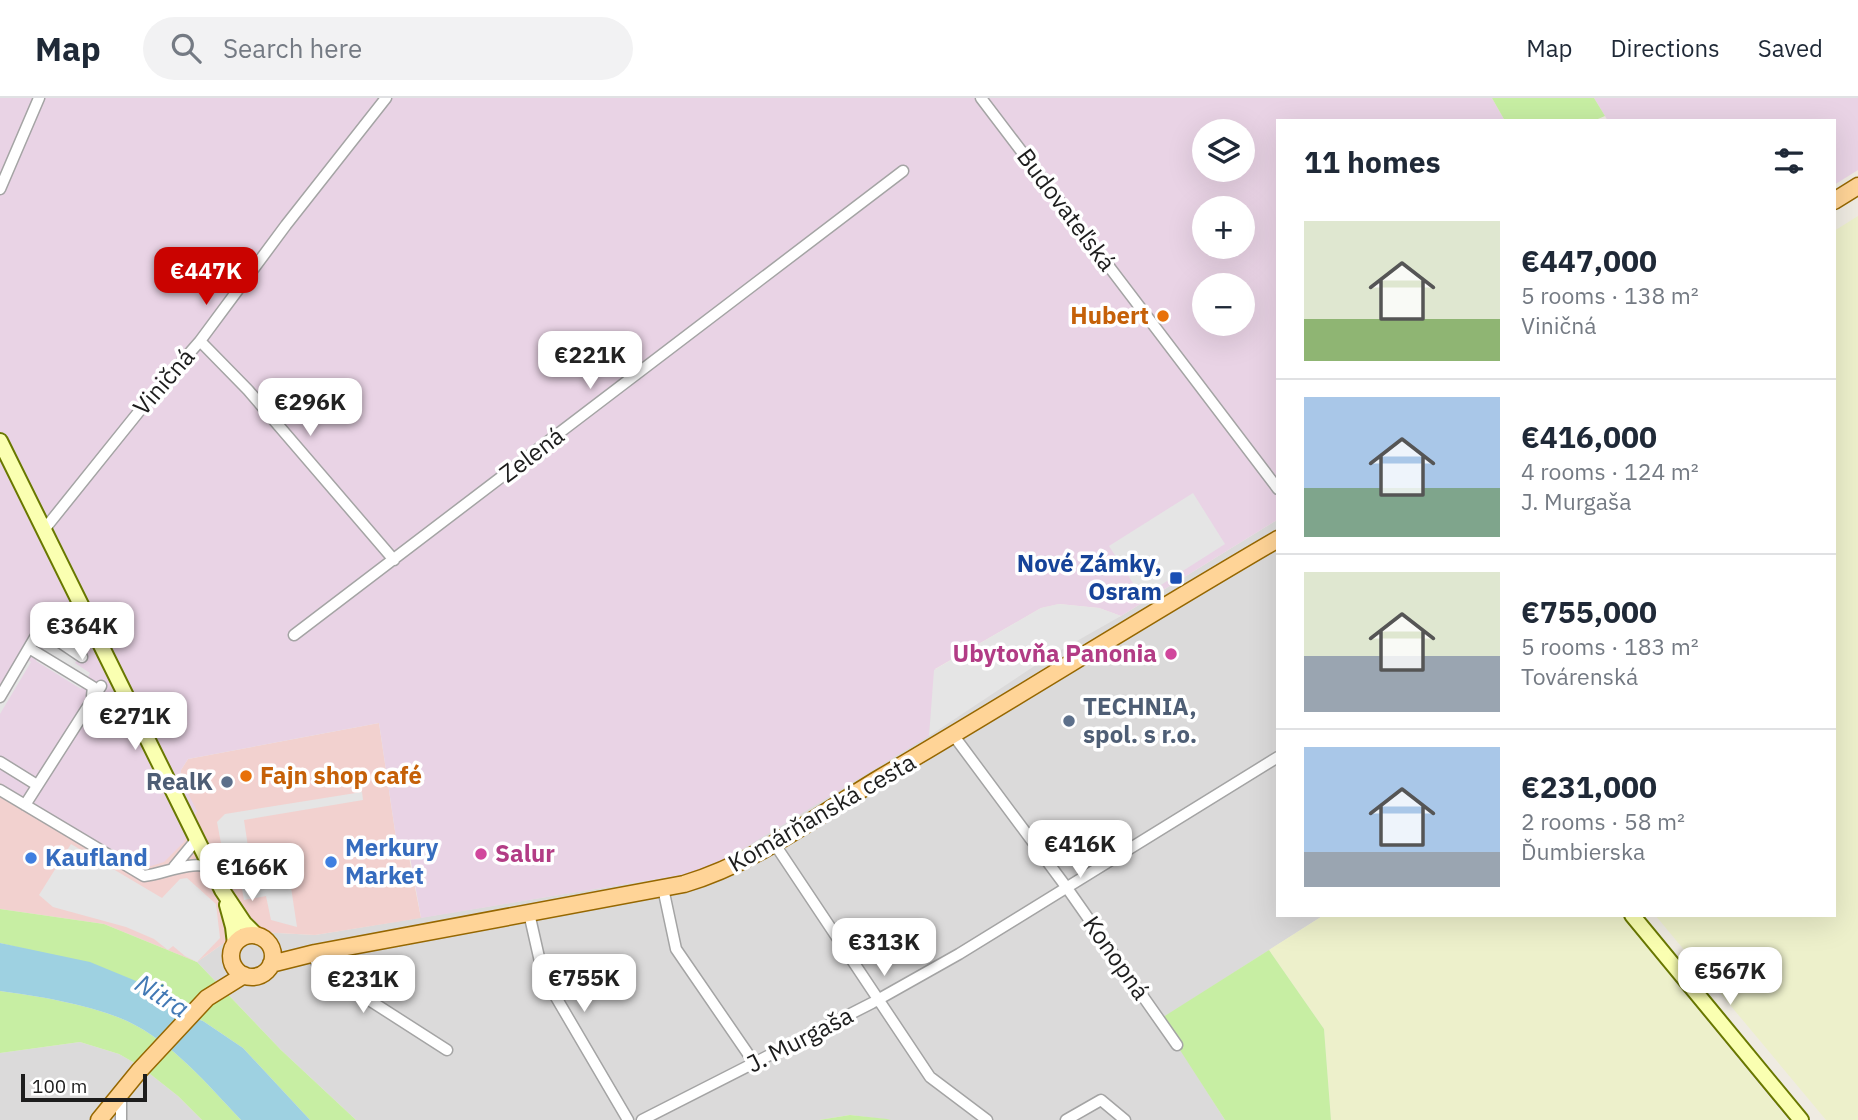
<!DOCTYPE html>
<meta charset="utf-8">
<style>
:root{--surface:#fff;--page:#f2f2f3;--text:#1f2937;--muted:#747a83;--line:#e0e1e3;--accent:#ca0300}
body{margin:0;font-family:"IBM Plex Sans",sans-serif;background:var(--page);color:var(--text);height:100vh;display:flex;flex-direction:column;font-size:26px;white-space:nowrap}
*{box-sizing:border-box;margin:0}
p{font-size:23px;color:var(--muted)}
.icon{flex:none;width:38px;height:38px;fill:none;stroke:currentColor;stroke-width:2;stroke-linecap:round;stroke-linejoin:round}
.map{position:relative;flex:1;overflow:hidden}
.details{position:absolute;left:1276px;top:21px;width:560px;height:798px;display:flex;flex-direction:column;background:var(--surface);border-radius:0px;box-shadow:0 7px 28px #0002}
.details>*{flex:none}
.controls{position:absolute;left:1192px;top:21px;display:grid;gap:14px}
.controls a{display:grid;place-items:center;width:63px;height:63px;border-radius:50%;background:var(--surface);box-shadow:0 7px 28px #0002;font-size:35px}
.scale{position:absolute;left:21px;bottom:18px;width:126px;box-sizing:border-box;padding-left:7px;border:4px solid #1d1d1d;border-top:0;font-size:19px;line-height:24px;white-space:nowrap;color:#1d1d1d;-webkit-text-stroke:5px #fff;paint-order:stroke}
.price{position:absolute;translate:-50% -60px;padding:0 16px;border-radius:14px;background:#fff;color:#222;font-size:23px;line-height:46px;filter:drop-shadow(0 2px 4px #0008)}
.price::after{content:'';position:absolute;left:50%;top:42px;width:21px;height:16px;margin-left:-10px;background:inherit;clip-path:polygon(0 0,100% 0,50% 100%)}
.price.active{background:var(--accent);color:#fff}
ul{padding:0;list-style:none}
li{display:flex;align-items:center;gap:21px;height:175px;padding:0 28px}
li+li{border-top:2px solid var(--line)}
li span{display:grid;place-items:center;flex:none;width:196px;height:140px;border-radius:0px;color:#555}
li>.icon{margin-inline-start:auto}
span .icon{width:84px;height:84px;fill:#fffc;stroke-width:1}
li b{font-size:30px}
h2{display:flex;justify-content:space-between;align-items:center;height:84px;padding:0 28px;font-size:30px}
header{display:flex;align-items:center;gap:42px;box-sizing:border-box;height:98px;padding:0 35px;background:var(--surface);border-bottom:2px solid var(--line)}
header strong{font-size:33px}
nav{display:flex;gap:38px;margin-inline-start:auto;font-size:24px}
.search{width:490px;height:63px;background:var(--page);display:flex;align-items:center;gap:18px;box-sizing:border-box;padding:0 24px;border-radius:38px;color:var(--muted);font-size:26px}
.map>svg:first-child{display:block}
.residential{fill:#dbdada}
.commercial{fill:#f2d1cf}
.industrial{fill:#e9d3e5;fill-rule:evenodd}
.farmland{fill:#edf0cb}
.grass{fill:#c7eea3}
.parking{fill:#e5e5e5}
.water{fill:#9ed1e1}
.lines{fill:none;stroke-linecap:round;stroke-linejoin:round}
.street-casing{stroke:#a4a4a4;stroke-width:13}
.secondary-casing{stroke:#697800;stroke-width:18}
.primary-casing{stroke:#966700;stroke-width:19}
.street{stroke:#fff;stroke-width:10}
.secondary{stroke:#faffb1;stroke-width:14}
.primary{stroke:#ffd497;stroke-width:16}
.food-dot{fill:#e8710a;stroke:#fff;stroke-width:2.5}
.transit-dot{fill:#1a4fb4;stroke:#fff;stroke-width:2.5}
.hotel-dot{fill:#d1479c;stroke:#fff;stroke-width:2.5}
.service-dot{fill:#5c6f8a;stroke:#fff;stroke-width:2.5}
.shop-dot{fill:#3f7fe0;stroke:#fff;stroke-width:2.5}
.labels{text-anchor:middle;stroke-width:7;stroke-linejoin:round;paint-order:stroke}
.street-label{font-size:24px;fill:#1d1d1d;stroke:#fff}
.food-label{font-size:24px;font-weight:bold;fill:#c56008;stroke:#fff;text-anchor:end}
.transit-label{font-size:24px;font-weight:bold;fill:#164399;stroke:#fff;text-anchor:end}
.hotel-label{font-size:24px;font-weight:bold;fill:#b23c85;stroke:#fff;text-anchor:end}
.service-label{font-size:24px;font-weight:bold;fill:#4e5e75;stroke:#fff;text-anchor:start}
.shop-label{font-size:24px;font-weight:bold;fill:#366cbe;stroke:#fff;text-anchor:start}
.water-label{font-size:26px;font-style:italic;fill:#4279b5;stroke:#fff}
</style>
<header>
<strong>Map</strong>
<div class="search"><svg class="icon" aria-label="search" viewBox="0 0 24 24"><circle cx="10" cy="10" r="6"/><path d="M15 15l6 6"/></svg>Search here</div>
<nav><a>Map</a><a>Directions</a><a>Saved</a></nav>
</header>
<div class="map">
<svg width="1858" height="1022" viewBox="0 0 1858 1022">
<rect width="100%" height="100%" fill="#efebe2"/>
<path class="residential" d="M1277,422L1278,817H1324L1161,921L1225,1022H891L850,1017L819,1022H356L281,952L197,864L241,833L315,837L693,775L934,572L1121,518Z
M80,944L119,956L140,968L178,998L202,1022H0V955Z"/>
<path class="commercial" d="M379,625L399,760L409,759L421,820L315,837L241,833L197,864L104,826L0,811V685L88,740L180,680L181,672L188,661Z"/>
<path class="industrial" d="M0,0H1492L1505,23H1278L1277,422L1121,518L1099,510L1059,506L1041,510L935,571L929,638L715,768L693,775L421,820L410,759L399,760L379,625L188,661L181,672L180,680L197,713L184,744L164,764L151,768L141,769L88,740L0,685ZM1204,33H1242V72H1204ZM1204,110H1242V149H1204ZM1204,187H1242V226H1204Z
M1594,0H1858V72L1834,87V23H1608Z"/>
<path class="farmland" d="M1858,118V1022H1826L1655,817H1834V133Z
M1324,817H1621L1788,1022H1331L1324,931L1269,852Z"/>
<path class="grass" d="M1492,0H1594L1605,18L1593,23H1505Z
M0,811L104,826L197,864L281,952L356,1022H310L243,950L203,923L175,914L158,892L58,859L0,845Z
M1269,852L1324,931L1331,1022H1225L1160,921Z
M0,893C38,898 92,907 127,923C172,944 208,987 241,1022H202L178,998L140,968L119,956L80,944L0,955Z
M850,1017L887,1021L891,1022H819Z"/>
<path class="parking" d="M1193,395L1225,446L1142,499L1109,448Z
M1059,506L1099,510L1121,518L1045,561L929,638L934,572L1041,510Z
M56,527L77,540L71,551L80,556L75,565L90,575L81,591L36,563Z
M23,560L31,564L0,616V599Z
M362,694L363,702L244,722L251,769L287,763L297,829L271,822L266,798L244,802L240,780H235L223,756L217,724L225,716Z
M71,746L162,800L180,781L187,780L216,806L220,840L197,864L185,858L173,848L168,852L154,841L126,829L53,809L39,797Z"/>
<path class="water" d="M0,845L90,864L158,892L175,914L203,923L243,950L310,1022H241C208,987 172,944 127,923C92,907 38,898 0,893Z"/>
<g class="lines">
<defs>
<path id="street" d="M981,0L1278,391
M0,91L39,0
M200,243L248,292L394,462
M43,433L145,306L200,243L286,127L386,0
M294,537L903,73
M29,550L93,589L92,598
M0,599L37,536L45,534L82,559
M954,638L1067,790L1177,947
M0,664L37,687
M0,692L144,778C167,775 187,763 211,769
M25,707L101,588
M774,745L930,979L987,1022
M174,769L197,741
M663,790L676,851L755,966
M529,815L543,877L628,1022
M315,855L316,864L327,875L447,952
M121,998V1022
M642,1022L872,905L959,856L1278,659
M1066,1022L1101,1002L1125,1022"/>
<path id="secondary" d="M0,343L222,792L244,825L257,838
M227,807L233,829L235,846
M1632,817L1801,1022"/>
<path id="primary" d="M1834,103L1858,88
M231 858a21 21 0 1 1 42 0a21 21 0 1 1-42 0Z
M271,866L315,855L684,786C755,765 817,718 880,680C1013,602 1144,519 1278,441
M99,1022L139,973L207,900L244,877"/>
</defs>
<use href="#street" class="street-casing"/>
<use href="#secondary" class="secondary-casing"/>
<use href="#primary" class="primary-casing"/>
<use href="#street" class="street"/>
<use href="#secondary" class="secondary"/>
<use href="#primary" class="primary"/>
</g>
<g class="food-dot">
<circle cx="1163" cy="218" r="7"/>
<circle cx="246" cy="678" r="7"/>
</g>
<rect class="transit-dot" x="1169" y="473" width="14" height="14" rx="3.5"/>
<g class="hotel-dot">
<circle cx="1171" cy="556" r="7"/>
<circle cx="481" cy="756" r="7"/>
</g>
<g class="service-dot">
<circle cx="1069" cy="623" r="7"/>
<circle cx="227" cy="684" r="7"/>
</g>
<g class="shop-dot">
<circle cx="31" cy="760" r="7"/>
<circle cx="331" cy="764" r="7"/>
</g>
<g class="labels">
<g class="street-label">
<text transform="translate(1066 112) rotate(53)" y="8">Budovateľská</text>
<text transform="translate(164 284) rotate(-49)" y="8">Viničná</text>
<text transform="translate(532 357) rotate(-37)" y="8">Zelená</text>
<text transform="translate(822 715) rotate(-30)" y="8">Komárňanská cesta</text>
<text transform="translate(1116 860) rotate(55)" y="8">Konopná</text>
<text transform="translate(800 942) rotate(-27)" y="8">J. Murgaša</text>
</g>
<g class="food-label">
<text x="1149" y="226">Hubert</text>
<text x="260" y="686" text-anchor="start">Fajn shop café</text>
</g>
<g class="transit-label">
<text x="1162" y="474">Nové Zámky,<tspan x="1162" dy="28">Osram</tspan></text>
</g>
<g class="hotel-label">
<text x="1157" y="564">Ubytovňa Panonia</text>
<text x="495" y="764" text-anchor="start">Salur</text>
</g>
<g class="service-label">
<text x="1083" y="617">TECHNIA,<tspan x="1083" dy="28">spol. s r.o.</tspan></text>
<text x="213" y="692" text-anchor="end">RealK</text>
</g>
<g class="shop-label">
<text x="345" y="758">Merkury<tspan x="345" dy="28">Market</tspan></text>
<text x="45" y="768">Kaufland</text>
</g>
<g class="water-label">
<text transform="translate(162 898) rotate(32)" y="9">Nitra</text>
</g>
</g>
</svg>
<div class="controls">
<a><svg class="icon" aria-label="layers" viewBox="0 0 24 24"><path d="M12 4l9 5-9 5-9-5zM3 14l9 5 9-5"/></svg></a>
<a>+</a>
<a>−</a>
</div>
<div class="scale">100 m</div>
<b class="price active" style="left:206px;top:209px">€447K</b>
<b class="price" style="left:590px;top:293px">€221K</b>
<b class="price" style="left:310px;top:340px">€296K</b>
<b class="price" style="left:82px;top:564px">€364K</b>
<b class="price" style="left:135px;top:654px">€271K</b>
<b class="price" style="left:1080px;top:782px">€416K</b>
<b class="price" style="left:252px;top:805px">€166K</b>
<b class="price" style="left:884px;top:880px">€313K</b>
<b class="price" style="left:1730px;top:909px">€567K</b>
<b class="price" style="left:584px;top:916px">€755K</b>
<b class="price" style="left:363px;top:917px">€231K</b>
<section class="details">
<h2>11 homes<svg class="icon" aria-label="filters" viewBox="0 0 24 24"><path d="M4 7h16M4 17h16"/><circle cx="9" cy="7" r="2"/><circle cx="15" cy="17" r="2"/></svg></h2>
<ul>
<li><span style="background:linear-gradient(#dfe7d0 70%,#8fb573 0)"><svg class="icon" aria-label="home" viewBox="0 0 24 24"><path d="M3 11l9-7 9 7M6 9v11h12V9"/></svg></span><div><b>€447,000</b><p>5 rooms · 138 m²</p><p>Viničná</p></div></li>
<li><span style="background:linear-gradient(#a9c7e8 65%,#7fa58c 0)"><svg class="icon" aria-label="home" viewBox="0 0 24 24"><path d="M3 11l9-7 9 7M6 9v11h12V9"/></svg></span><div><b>€416,000</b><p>4 rooms · 124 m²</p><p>J. Murgaša</p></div></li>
<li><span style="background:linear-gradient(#dfe7d0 60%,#9aa5b1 0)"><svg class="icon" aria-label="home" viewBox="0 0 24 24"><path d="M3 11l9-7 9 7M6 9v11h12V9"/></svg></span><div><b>€755,000</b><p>5 rooms · 183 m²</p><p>Továrenská</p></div></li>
<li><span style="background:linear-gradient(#a9c7e8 75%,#9aa5b1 0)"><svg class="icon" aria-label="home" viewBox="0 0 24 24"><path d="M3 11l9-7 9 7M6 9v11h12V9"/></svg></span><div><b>€231,000</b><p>2 rooms · 58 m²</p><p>Ďumbierska</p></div></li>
</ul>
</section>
</div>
